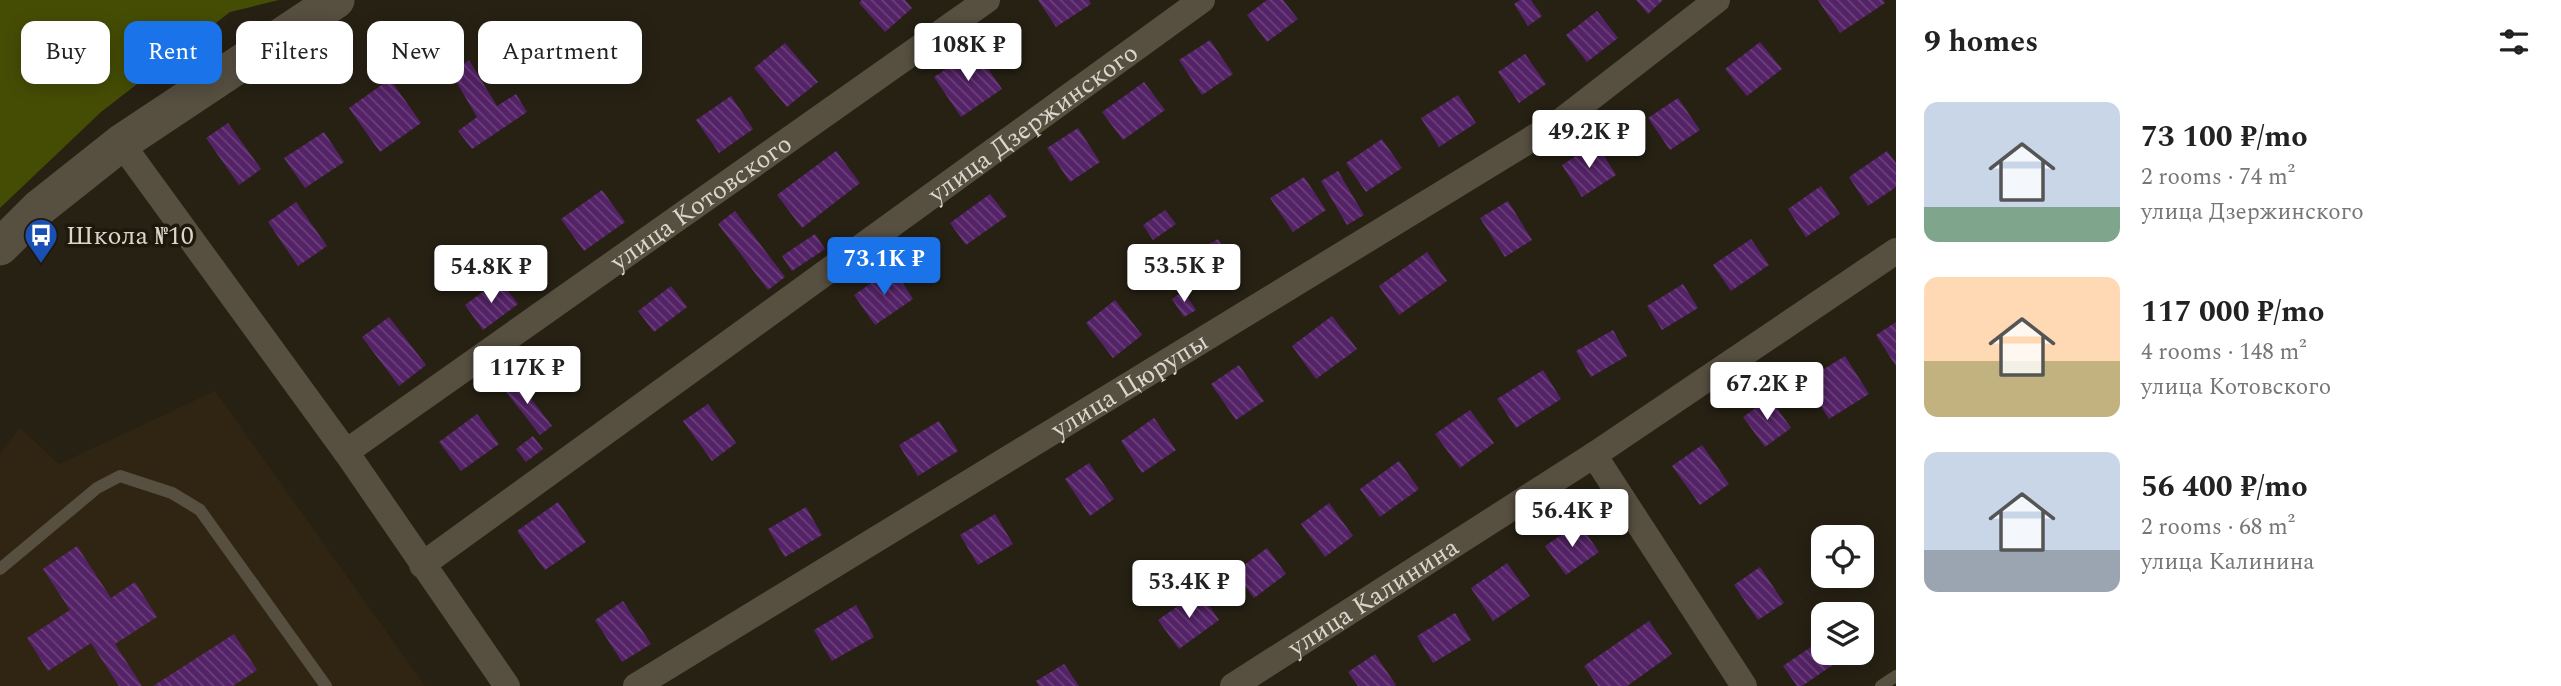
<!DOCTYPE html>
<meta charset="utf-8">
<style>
:root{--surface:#fff;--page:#f6f6f6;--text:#222;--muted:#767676;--accent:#1a73e8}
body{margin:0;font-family:Spectral,serif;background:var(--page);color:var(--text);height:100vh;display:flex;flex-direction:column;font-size:26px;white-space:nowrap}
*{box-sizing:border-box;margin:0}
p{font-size:23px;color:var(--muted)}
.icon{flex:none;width:38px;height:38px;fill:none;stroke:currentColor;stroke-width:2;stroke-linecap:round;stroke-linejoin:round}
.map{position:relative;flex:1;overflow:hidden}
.panel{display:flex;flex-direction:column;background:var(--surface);width:665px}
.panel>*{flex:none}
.top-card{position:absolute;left:21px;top:21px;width:665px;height:63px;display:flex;gap:14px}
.tools{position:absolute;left:1811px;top:525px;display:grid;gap:14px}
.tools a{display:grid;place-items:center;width:63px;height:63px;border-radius:14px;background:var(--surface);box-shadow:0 4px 18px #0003;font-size:35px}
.price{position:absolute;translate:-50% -60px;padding:0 16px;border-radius:7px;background:#fff;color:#222;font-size:23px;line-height:46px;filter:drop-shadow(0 2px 4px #0008)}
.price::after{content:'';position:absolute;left:50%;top:42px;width:21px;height:16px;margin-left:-10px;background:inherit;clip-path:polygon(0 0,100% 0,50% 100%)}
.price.current{background:var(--accent);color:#fff}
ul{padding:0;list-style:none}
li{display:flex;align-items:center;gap:21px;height:175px;padding:0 28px}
li span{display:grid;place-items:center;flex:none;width:196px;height:140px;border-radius:14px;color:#555}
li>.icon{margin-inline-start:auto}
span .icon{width:84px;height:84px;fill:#fffc;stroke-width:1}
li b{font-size:30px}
h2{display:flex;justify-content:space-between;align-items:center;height:84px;padding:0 28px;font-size:30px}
.pill{padding:0 24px;border-radius:14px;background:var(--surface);box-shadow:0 4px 18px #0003;font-size:24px;line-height:63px}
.pill.current{background:var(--accent);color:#fff}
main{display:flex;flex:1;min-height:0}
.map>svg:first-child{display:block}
.built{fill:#2f2512}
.grass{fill:#454d05}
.building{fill:url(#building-back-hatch)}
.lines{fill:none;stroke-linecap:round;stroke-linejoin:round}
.lane{stroke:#575041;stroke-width:12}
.street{stroke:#575041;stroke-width:26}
.secondary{stroke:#575041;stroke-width:37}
.labels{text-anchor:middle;stroke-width:7;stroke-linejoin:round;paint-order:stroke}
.street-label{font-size:26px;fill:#dad6ce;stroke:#1e180b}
.poi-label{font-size:26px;fill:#dad6ce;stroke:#1e180b;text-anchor:start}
</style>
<main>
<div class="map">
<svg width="1896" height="686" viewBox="0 0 1896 686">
<defs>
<pattern id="building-back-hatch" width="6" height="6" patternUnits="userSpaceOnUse" patternTransform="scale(1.75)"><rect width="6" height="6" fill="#542266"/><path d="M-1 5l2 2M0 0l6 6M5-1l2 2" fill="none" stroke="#6c417b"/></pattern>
</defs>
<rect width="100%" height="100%" fill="#272114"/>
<path class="built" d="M215,391L425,686H0V453L20,428L59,464Z"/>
<path class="grass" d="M0,0H279L230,12L101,112L0,208Z"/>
<path class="building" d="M862,0H905L912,8L885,32L859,3Z
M1038,0H1089L1091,4L1056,27Z
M1267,0H1283L1298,19L1267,42L1247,15Z
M1520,0H1531L1542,16L1528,26L1514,4Z
M1636,0H1663L1648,14Z
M1818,0H1883L1885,3L1840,33Z
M1597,11L1618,38L1587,62L1566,35Z
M1210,40L1233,74L1202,95L1179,60Z
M1760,42L1782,69L1747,96L1725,69Z
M785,43L818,82L787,107L754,68Z
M975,50L1002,89L961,117L934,77Z
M1525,54L1546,84L1519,103L1498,72Z
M469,60L497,106L516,94L527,112L472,149L458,131L477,117L451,73Z
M390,79L421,123L380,152L349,108Z
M1144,82L1165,110L1123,140L1102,112Z
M1458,95L1476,123L1439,147L1421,118Z
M731,96L753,129L719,153L696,120Z
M1678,98L1700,130L1670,150L1648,118Z
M228,123L261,169L239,185L206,138Z
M1078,128L1100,162L1070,182L1047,148Z
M324,132L344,162L305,188L284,158Z
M1382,139L1402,168L1366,192L1346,163Z
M1596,143L1616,175L1582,197L1562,165Z
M836,151L860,183L802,228L777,195Z
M1887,151L1896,163V187L1868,206L1849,177Z
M1338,171L1364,215L1347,225L1321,181Z
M1304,177L1326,210L1293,232L1270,198Z
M1821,186L1840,214L1806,237L1788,209Z
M602,190L625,222L584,251L561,219Z
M990,194L1007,216L966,245L950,223Z
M1508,201L1532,240L1505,257L1480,218Z
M296,202L327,246L298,266L268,222Z
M1165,210L1176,224L1153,240L1143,225Z
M735,211L785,277L768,290L718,224Z
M815,234L825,249L792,271L782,256Z
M1218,239L1237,271L1206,290L1187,257Z
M1751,239L1769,265L1731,291L1713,265Z
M1427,252L1447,281L1399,315L1379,286Z
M893,268L913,299L875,325L854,295Z
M499,280L518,304L483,330L465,305Z
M1683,284L1698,308L1662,330L1647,306Z
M671,286L687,307L654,332L638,311Z
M1183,291L1196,310L1184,317L1172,299Z
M1115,300L1142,335L1113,358L1086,323Z
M1332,316L1357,349L1316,379L1292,346Z
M389,317L426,365L399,386L362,337Z
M1896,322V366L1876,335Z
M1613,330L1627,356L1591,377L1576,351Z
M1845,356L1869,394L1829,419L1805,381Z
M1239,365L1264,401L1236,420L1211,384Z
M1543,370L1561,399L1516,428L1497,399Z
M515,378L552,426L540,435L502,387Z
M1770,398L1791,428L1765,447L1743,417Z
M708,404L736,443L712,461L683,421Z
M1470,410L1494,443L1460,468L1435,434Z
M477,414L499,444L461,471L439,442Z
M1154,418L1176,450L1142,473L1121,441Z
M939,421L958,451L918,476L899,445Z
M533,436L543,449L526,462L516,449Z
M1702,445L1729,484L1700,505L1672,466Z
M1399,461L1419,489L1380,517L1360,489Z
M1089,463L1114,499L1090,516L1065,479Z
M558,502L586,542L545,570L517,531Z
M1329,503L1353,536L1325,557L1301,524Z
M806,507L822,535L785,557L768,529Z
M995,514L1013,544L978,565L960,535Z
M1579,523L1599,552L1566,575L1545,546Z
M77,546L111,598L135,582L157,617L115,644L142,686H119L91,643L48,671L27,638L70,610L43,569Z
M1267,548L1286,574L1254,598L1235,572Z
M1507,563L1530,596L1493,621L1471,588Z
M1760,567L1784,603L1758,620L1734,585Z
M1199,591L1219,620L1179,649L1158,620Z
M623,601L651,644L622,662L595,620Z
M856,605L874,637L832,661L814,630Z
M1455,613L1471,640L1433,663L1417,636Z
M1649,621L1672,654L1627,686H1598L1584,666Z
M234,634L257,670L233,686H153Z
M1824,638V653H1835L1840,660L1802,686H1797L1783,666Z
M1375,654L1396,685L1394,686H1358L1348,672Z
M1064,664L1079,686H1039L1036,681Z"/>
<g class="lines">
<path class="lane" d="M0,569L97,488L120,476L172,493L200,510L326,686
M1881,686L1896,676"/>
<g class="street">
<path d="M121,143L346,452L507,686"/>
<path id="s1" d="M346,452L987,0"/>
<path d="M1594,455L1744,686"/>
<path id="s2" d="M422,565L1202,0"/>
<path id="s3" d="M636,686L1561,121L1717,0"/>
<path id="s4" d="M1233,686L1594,455L1896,251"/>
</g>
<path class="secondary" d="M0,247L39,208L121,143L336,0"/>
</g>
<defs>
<symbol id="bus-pin" viewBox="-11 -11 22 30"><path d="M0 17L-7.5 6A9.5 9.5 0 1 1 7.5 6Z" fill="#1a4fb4" stroke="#1e180b"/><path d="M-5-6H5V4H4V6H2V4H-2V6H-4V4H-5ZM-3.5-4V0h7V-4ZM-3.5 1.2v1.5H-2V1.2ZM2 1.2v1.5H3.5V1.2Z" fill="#fff"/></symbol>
</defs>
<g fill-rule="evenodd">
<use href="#bus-pin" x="22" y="216" width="38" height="52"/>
</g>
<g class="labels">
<g class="street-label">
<text dy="9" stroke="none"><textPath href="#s2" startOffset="754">улица Дзержинского</textPath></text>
<text dy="9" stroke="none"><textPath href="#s1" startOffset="434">улица Котовского</textPath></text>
<text dy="9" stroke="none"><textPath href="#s3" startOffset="578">улица Цюрупы</textPath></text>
<text dy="9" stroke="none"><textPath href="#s4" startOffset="166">улица Калинина</textPath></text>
</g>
<g class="poi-label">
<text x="66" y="244">Школа №10</text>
</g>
</g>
</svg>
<div class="tools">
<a><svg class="icon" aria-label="locate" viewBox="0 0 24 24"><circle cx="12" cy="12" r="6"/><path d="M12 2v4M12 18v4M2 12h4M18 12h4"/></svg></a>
<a><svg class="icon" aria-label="layers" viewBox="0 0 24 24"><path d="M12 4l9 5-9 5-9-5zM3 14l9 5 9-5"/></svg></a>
</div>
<b class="price" style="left:968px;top:83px">108K ₽</b>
<b class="price" style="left:1589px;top:170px">49.2K ₽</b>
<b class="price current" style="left:884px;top:297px">73.1K ₽</b>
<b class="price" style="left:1184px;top:304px">53.5K ₽</b>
<b class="price" style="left:491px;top:305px">54.8K ₽</b>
<b class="price" style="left:527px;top:406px">117K ₽</b>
<b class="price" style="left:1767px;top:422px">67.2K ₽</b>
<b class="price" style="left:1572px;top:549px">56.4K ₽</b>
<b class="price" style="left:1189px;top:620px">53.4K ₽</b>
<div class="top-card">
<a class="pill">Buy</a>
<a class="pill current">Rent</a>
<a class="pill">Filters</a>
<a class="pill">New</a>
<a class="pill">Apartment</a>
</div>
</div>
<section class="panel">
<h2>9 homes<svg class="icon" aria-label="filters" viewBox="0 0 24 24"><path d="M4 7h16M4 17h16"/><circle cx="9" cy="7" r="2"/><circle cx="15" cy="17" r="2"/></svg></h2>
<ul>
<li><span style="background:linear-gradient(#c9d6e8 75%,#7fa58c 0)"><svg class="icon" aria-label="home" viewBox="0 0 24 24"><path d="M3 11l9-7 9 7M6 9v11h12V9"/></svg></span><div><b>73 100 ₽/mo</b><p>2 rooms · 74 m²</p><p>улица Дзержинского</p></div></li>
<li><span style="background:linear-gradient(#ffd9b3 60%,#c2b280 0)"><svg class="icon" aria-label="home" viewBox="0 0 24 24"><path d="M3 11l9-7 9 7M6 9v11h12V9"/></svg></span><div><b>117 000 ₽/mo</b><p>4 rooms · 148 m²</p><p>улица Котовского</p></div></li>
<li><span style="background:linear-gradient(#c9d6e8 70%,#9aa5b1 0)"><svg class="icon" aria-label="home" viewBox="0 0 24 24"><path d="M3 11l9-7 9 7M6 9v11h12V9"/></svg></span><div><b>56 400 ₽/mo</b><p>2 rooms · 68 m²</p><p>улица Калинина</p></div></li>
</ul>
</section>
</main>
